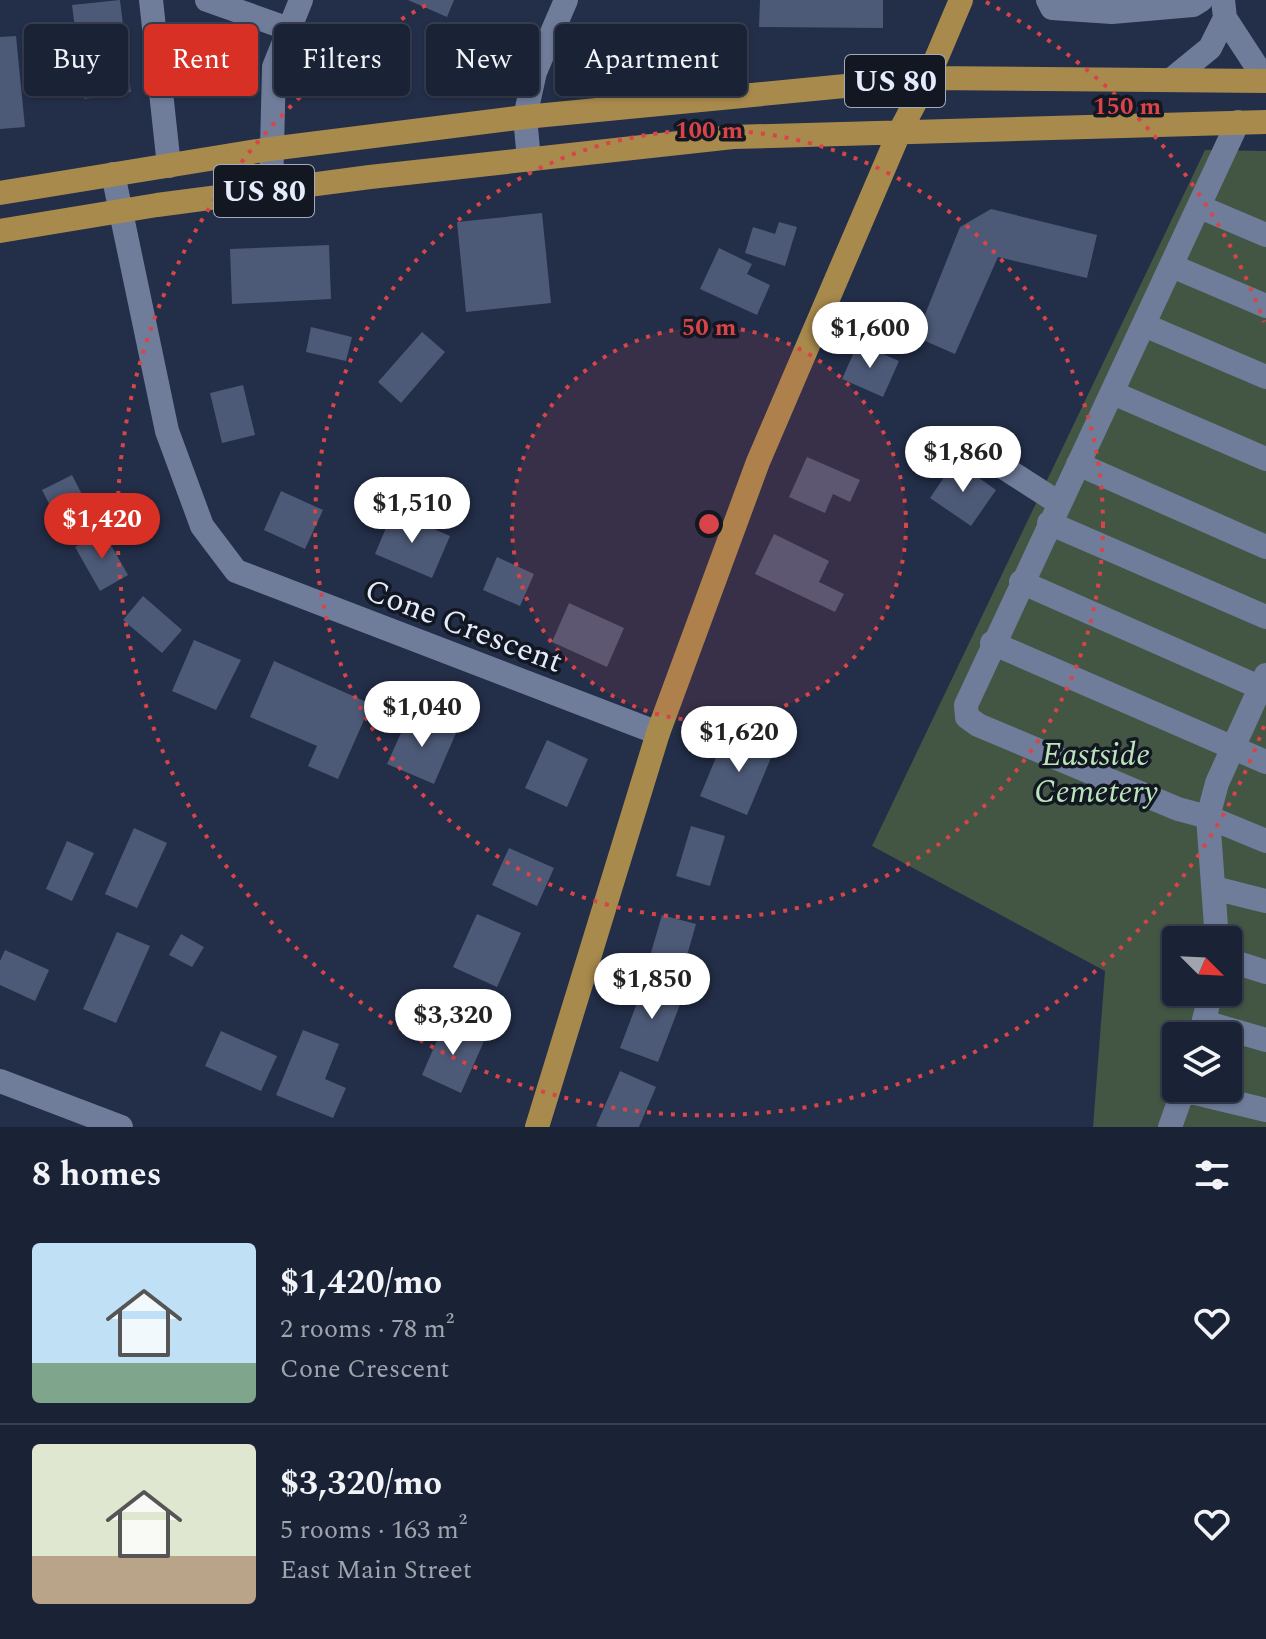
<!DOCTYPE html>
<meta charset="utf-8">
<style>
:root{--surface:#1a2236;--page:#232a3e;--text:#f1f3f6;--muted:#9fa4ad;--line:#383f51;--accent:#d93025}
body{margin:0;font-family:Spectral,serif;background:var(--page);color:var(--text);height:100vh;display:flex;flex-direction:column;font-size:30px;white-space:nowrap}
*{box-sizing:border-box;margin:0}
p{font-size:26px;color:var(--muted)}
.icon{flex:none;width:44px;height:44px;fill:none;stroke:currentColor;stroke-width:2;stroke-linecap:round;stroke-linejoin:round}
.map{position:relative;height:1127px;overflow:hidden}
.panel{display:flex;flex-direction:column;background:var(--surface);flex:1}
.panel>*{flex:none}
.guide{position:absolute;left:24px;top:24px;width:800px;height:72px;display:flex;gap:16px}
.needle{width:52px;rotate:114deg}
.buttons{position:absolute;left:1162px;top:926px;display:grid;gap:16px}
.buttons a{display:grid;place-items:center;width:80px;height:80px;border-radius:8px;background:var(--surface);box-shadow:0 2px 6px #0004,0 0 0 2px var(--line);font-size:40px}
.price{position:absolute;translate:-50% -68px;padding:0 18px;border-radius:28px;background:#fff;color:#222;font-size:26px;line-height:52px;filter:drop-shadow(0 2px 4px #0008)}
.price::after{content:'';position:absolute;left:50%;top:48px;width:24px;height:18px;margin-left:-12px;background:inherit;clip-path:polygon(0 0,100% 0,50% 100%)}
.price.on{background:var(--accent);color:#fff}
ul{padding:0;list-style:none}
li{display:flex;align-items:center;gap:24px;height:200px;padding:0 32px}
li+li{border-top:2px solid var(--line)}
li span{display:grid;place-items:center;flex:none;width:224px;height:160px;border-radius:8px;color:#555}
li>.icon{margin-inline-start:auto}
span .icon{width:96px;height:96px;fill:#fffc;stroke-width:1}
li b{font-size:34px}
h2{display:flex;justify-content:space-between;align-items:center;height:96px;padding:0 32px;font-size:34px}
.chip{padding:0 28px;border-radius:8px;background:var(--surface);box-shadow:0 2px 6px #0004,0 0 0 2px var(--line);font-size:28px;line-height:72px}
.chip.on{background:var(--accent);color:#fff}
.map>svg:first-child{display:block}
.green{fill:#435543;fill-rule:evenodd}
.building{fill:#4d5a77}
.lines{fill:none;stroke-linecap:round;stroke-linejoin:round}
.minor{stroke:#6f7d9b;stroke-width:24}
.major{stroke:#a98a4d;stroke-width:24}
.ring{fill:none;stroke:#d84548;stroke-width:4;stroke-dasharray:4 8}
.labels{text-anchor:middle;stroke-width:7;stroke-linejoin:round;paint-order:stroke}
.shield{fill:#121722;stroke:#a4abbb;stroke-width:2}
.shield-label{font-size:30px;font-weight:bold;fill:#e3ebfc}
.street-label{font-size:32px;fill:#e3ebfc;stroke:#121722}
.park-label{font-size:32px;font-style:italic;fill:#bbe4bb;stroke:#121722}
.centre{fill:#d84548;stroke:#121722;stroke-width:4}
.ring-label{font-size:24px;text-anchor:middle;font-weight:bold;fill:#d84548;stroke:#121722;stroke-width:7;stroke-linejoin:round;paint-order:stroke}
</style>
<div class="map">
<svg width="1266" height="1127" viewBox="0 0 1266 1127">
<rect width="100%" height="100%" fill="#232e48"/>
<path class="green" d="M1205,150L1266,151V1127H1093L1105,971L872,846ZM1176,940H1228V992H1176ZM1176,1036H1228V1088H1176Z"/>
<path class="building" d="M120,0L131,92L84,99L72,5Z
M408,0H454L447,17Z
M760,0H883V28L759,27Z
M180,34L224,75L206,95L161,55Z
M16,36L25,127L0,129V37Z
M991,209L1097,235L1087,278L998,257L955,354L916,337L960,227Z
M542,213L551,303L466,312L457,222Z
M779,222L797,227L785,266L745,253L753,227L775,234Z
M329,245L331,299L232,304L230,249Z
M719,248L752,264L747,274L770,285L757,315L700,289Z
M311,327L352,337L346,361L306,352Z
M422,332L445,352L401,403L378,382Z
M858,343L899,361L883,397L842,379Z
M243,385L255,435L222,443L210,393Z
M807,457L860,480L850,502L833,494L825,513L789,497Z
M955,461L996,490L971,526L930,498Z
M72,475L95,520L65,535L42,490Z
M281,491L323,510L305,549L264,530Z
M393,511L450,536L432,578L375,554Z
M103,531L128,575L100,591L75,547Z
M774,534L829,561L819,582L844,594L835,612L755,574Z
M497,557L534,574L520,606L483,590Z
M143,596L182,630L162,653L123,620Z
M569,603L624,628L607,667L552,642Z
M194,640L241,660L216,710L172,691Z
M274,661L371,704L338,779L308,766L317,746L250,717Z
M410,713L456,733L434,784L387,764Z
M744,733L776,746L747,815L700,796L719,750L734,756Z
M547,740L588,759L567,807L525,788Z
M691,826L725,836L710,886L676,876Z
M134,828L167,843L137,908L105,894Z
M67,841L94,853L72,901L46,889Z
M509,848L554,868L537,906L492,885Z
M477,914L521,933L497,987L453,967Z
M662,915L696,924L684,966L650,956Z
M117,932L150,946L116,1023L83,1009Z
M181,934L204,947L192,967L169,955Z
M5,950L49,970L35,1001L0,985V961Z
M646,979L684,994L658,1062L620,1048Z
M445,1022L485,1039L461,1093L422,1075Z
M303,1030L339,1044L325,1079L346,1088L333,1118L276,1095Z
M221,1031L277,1056L261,1091L205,1066Z
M620,1071L656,1087L639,1127H599L596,1126Z"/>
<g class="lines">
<path class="minor" d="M151,0L169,166
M207,0L289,29
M1048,0L1052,8L1112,12L1193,5L1201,0
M1223,0L1225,18L1266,81
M1172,79L1210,48L1225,18
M1238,122L966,705L967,717L978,725L1178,809L1208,817L1266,841
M529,160L525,117L535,72L566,0
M113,174L167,431L202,526L236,571L658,733
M271,190L274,67L301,0
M1200,207L1266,235
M1172,266L1266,306
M1144,325L1266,377
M1113,393L1266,459
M973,448L1059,503
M1078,464L1266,547
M1049,523L1266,617
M1021,582L1266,690
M992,643L1266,762
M1214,888L1266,901
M1217,940L1208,817L1217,783L1266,675
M1228,960L1266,972
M1204,1022L1266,1040
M1200,1036L1211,992
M0,1081L121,1127
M1183,1090L1266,1110
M1170,1127L1184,1088"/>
<path class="major" d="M0,193L270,149L525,117L928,78L1266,81
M0,231L157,205L370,177L733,137L1266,122
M537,1127L658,733L758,462L899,133L928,78L961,0"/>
</g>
<circle cx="709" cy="524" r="197" fill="#d84548" fill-opacity=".12"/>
<g class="ring">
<circle cx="709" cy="524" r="197"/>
<circle cx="709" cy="524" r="394"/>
<path d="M1264 726A591 591 0 1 1 432 2M986 2A591 591 0 0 1 1264 322"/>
</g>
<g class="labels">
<g class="shield">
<rect x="845" y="55" width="100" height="52" rx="6"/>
<rect x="214" y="165" width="100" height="52" rx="6"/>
</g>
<g class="shield-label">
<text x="895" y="91">US 80</text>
<text x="264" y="201">US 80</text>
</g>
<g class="street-label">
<text transform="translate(464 625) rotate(21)" y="11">Cone Crescent</text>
</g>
<g class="park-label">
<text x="1096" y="765">Eastside<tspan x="1096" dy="37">Cemetery</tspan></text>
</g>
</g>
<circle cx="709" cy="524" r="12" class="centre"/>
<g class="ring-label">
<text x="1127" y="114">150 m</text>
<text x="709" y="138">100 m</text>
<text x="709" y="335">50 m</text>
</g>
</svg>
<div class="buttons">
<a><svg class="needle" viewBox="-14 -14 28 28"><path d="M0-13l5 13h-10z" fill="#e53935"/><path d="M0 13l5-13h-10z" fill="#9fa4ad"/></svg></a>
<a><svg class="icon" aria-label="layers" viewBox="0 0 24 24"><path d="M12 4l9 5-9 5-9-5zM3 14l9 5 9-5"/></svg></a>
</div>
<b class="price" style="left:870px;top:370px">$1,600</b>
<b class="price" style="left:963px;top:494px">$1,860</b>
<b class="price" style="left:412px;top:545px">$1,510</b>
<b class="price on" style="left:102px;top:561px">$1,420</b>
<b class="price" style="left:422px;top:749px">$1,040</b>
<b class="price" style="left:739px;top:774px">$1,620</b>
<b class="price" style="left:652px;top:1021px">$1,850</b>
<b class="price" style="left:453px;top:1057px">$3,320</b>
<div class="guide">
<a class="chip">Buy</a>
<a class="chip on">Rent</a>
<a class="chip">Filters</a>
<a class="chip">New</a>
<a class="chip">Apartment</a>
</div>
</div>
<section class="panel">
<h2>8 homes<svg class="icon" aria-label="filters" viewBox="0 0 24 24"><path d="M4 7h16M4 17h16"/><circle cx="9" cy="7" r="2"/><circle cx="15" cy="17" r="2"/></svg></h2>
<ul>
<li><span style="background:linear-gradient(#bfe0f5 75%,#7fa58c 0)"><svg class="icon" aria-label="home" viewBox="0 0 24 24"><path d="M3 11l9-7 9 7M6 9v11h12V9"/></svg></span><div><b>$1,420/mo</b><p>2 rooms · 78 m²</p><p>Cone Crescent</p></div><svg class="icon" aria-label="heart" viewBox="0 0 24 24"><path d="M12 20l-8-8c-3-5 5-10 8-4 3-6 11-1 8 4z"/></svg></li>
<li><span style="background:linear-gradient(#dfe7d0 70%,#b9a48a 0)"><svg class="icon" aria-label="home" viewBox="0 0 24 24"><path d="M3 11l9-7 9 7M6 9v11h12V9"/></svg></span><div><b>$3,320/mo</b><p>5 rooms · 163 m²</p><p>East Main Street</p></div><svg class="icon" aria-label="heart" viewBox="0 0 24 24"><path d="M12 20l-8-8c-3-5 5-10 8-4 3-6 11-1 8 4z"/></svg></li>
</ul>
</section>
